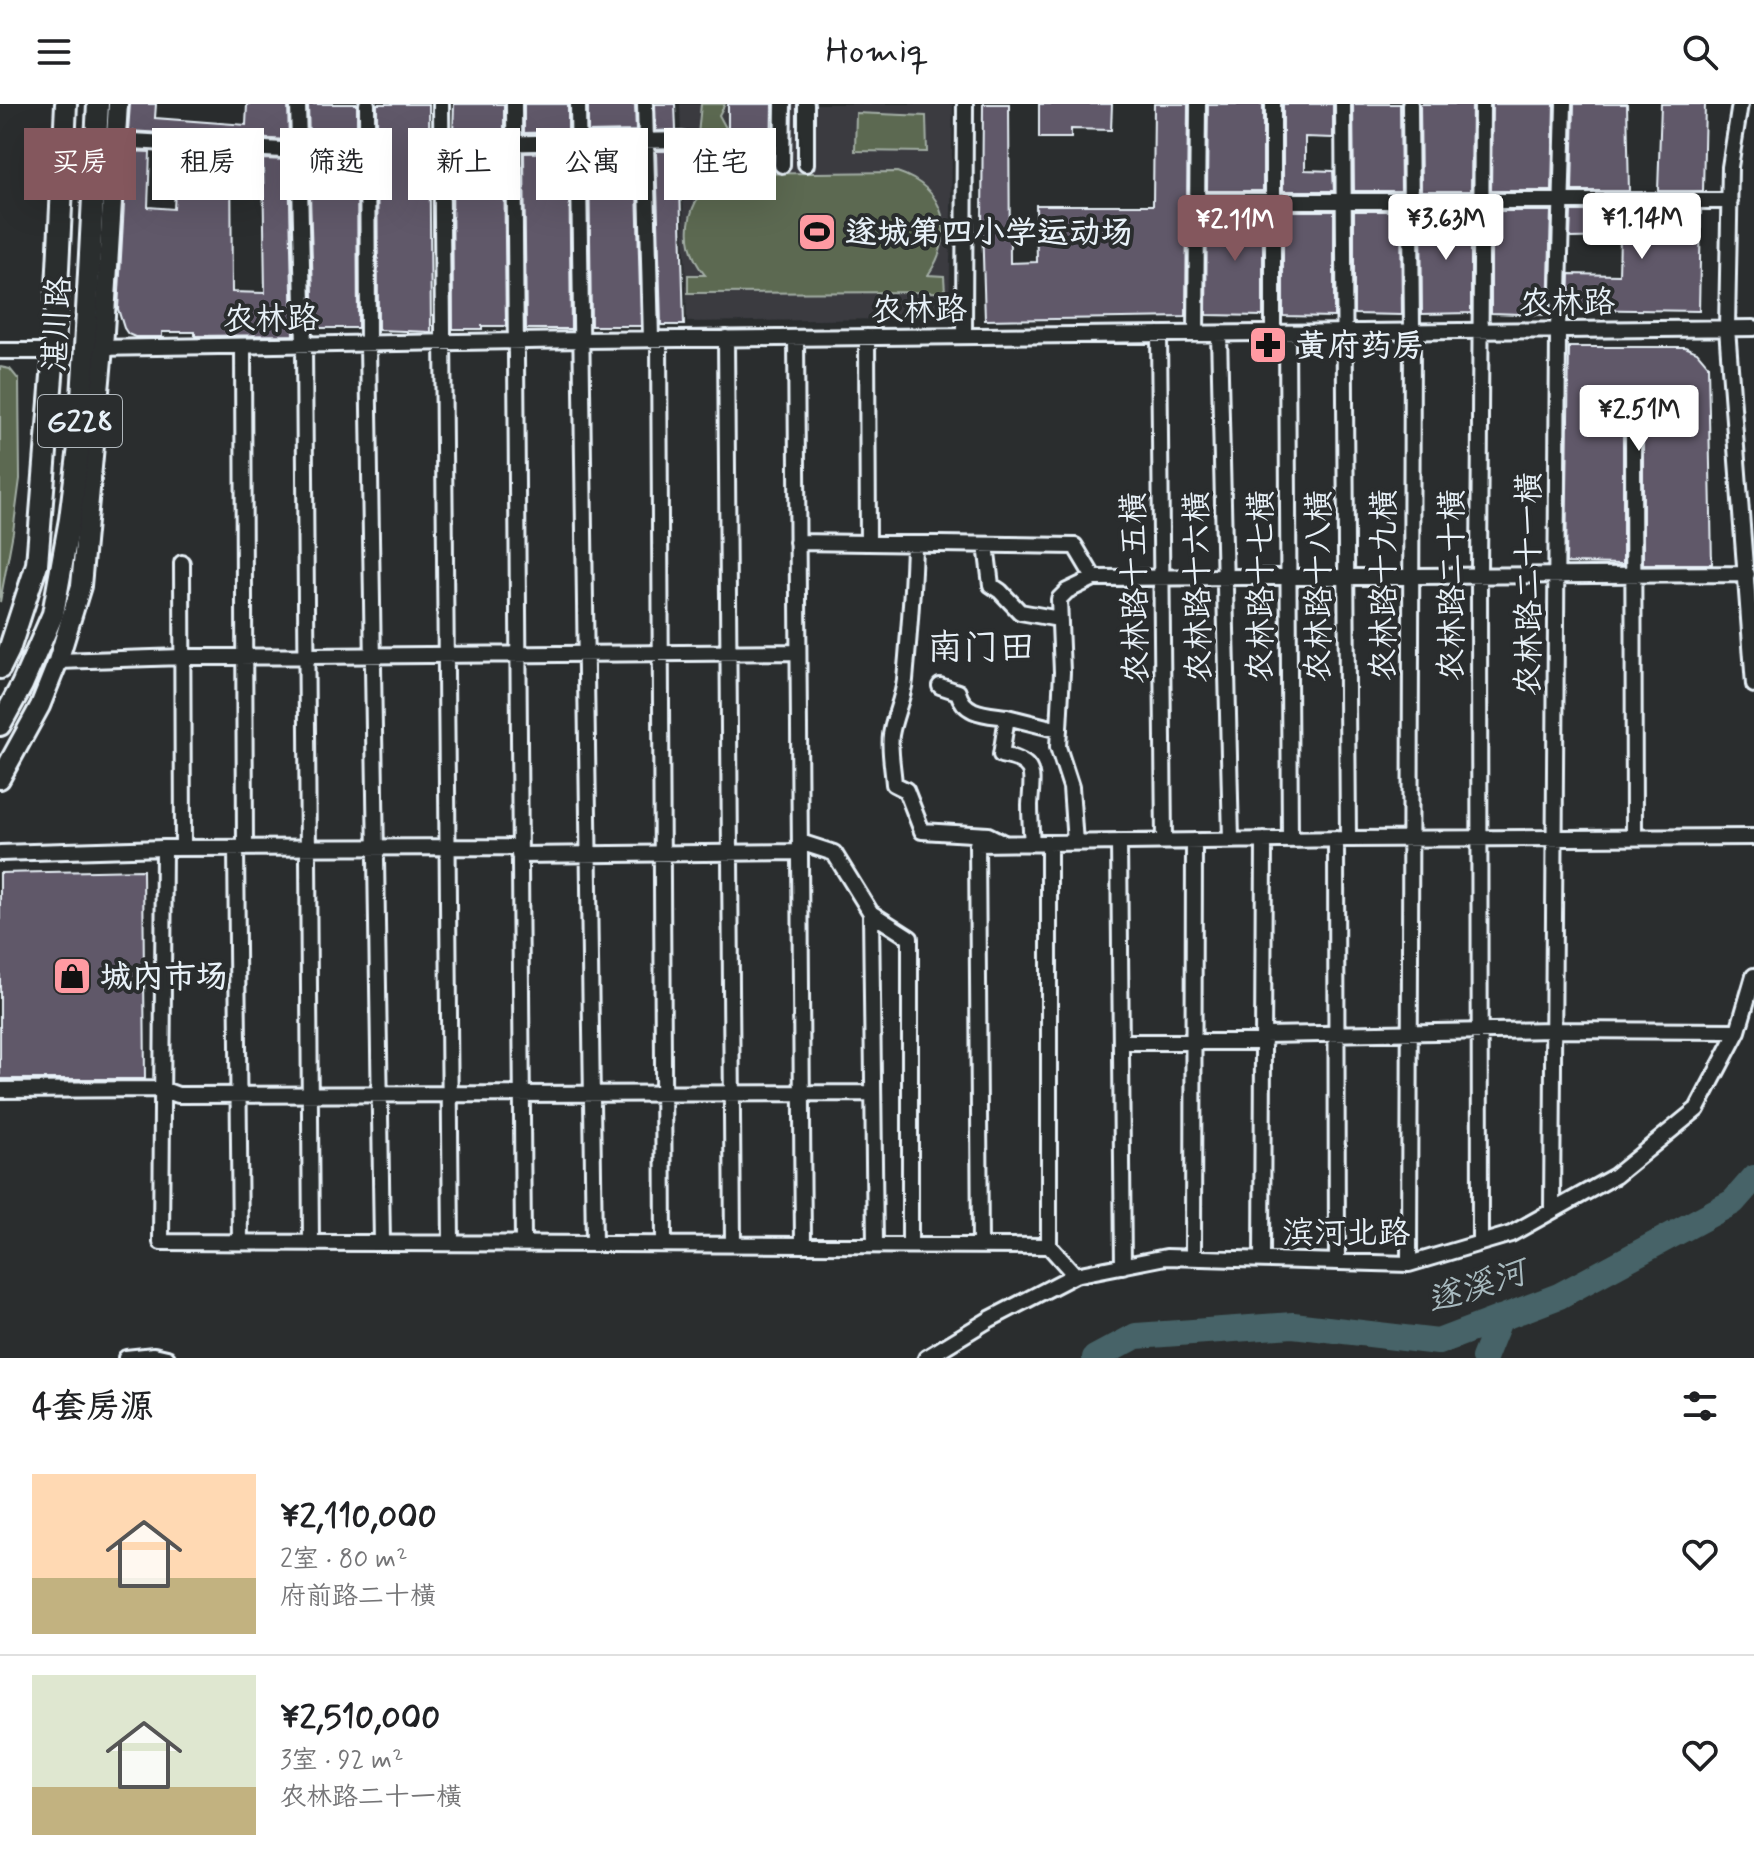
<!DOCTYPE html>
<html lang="zh">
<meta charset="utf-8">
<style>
:root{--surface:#fff;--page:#f2f2f2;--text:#202124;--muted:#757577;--line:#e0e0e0;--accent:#84575d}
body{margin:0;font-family:Mynerve,"LXGW WenKai TC",sans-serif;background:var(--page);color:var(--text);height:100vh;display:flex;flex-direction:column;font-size:30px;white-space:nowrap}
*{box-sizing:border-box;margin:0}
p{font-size:26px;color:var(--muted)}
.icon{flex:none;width:44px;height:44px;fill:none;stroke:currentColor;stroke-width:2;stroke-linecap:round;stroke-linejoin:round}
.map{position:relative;height:1254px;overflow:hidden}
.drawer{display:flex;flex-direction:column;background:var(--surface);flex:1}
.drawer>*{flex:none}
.banner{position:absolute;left:24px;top:24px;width:800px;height:72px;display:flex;gap:16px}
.price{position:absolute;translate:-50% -68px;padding:0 18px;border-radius:8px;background:#fff;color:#222;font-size:26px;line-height:52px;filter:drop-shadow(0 2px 4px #0008)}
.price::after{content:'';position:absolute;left:50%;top:48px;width:24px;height:18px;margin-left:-12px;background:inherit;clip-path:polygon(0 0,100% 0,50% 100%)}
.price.on{background:var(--accent);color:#fff}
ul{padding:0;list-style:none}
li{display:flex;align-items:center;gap:24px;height:200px;padding:0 32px}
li+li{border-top:2px solid var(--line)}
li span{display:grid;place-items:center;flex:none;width:224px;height:160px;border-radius:0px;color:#555}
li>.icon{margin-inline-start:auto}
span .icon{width:96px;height:96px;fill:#fffc;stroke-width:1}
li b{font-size:34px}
h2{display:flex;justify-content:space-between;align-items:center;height:96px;padding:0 32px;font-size:34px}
.tag{padding:0 28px;border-radius:0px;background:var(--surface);box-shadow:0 8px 32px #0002;font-size:28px;line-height:72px}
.tag.on{background:var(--accent);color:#fff}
header{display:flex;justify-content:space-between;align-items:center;height:104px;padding:0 32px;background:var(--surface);font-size:36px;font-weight:600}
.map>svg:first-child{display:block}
.built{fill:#3a3a40}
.green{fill:#5c6951;stroke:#a2ada4;stroke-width:2}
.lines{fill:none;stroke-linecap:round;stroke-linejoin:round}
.river{stroke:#466467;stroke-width:26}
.building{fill:#605869;stroke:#e8f1f8;stroke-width:2}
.minor-casing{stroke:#e8f1f8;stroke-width:20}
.major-casing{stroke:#e8f1f8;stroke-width:24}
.highway-casing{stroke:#e8f1f8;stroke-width:26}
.minor{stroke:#2a2d2e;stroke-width:14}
.major{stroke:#2a2d2e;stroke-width:18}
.highway{stroke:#2a2d2e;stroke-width:20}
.labels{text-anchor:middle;stroke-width:8;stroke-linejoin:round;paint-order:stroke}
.shield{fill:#2a2d2e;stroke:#afb6bb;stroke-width:2}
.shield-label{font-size:30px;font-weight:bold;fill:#e8f1f8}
.poi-label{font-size:32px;font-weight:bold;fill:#e8f1f8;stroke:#2a2d2e;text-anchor:start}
.street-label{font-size:32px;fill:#e8f1f8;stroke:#2a2d2e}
.water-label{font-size:34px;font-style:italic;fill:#a7b9be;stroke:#2a2d2e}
.quarter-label{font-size:36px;fill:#e8f1f8;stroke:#2a2d2e}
</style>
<header><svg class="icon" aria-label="menu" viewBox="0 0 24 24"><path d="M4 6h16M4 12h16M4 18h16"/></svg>Homiq<svg class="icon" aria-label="search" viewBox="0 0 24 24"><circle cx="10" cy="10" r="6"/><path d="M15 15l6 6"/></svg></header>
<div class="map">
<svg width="1754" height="1254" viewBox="0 0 1754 1254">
<rect width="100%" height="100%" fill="#2a2d2e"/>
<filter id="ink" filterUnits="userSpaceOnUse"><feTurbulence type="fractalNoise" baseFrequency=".0125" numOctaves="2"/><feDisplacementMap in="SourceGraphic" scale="16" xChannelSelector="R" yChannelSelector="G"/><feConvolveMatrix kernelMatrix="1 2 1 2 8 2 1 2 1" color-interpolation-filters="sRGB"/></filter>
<g filter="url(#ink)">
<path class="built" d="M680,0H953L949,214L687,218Z"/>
<path class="green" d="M701,0H725L719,11L726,24L727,68L712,75L699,64L697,56L703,46L698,31Z
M856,9L926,12L927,48L855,47Z
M897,68C947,84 956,131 928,171L944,172L945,188L688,189V171H705C676,138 686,81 732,70Z
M0,263L10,265L19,276L20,375L13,428L0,498Z"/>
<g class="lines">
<path class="river" d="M1095,1254L1136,1232L1293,1221L1438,1238L1559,1192L1733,1098L1754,1074
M1484,1254L1500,1214"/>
</g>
<path class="building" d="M130,0H156L155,14L246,21L247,0H288L289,36L128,27Z
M308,0H357V35L309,37Z
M377,0H429L431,228L378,226Z
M454,0H504V30L453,31Z
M524,0H568V28L524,29Z
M588,0H635L636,27L588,28Z
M655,0H675L676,26L656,27Z
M728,0H772L771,68H746L745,40L728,39Z
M983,0H1009L1010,159L1037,158L1036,101H1153L1154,0H1188L1186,213L985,216L982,120Z
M1039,0H1112L1111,26L1071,25V34H1039Z
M1208,0H1263V87H1207Z
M1283,0H1333V34L1305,33V66L1333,67L1334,87H1283Z
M1353,0H1400L1401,87H1354Z
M1420,0H1472L1471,87H1421Z
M1492,0H1554L1552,87H1491Z
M1574,0H1627L1629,87H1572Z
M1661,0H1705L1703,87H1658Z
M127,47L150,48L148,103L174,105L177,50L231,53L232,188L265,189L263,55L289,56L293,231L195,232V228H162V233H135L128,230L124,224L118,205Z
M636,47L641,222H591L589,48Z
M656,47H679L684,221H661Z
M569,48L571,225H526L524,49Z
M504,50L506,222H482V225H453L452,51Z
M357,55L358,224H314L309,57Z
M1207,107H1263V212L1206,211Z
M1283,107H1334V213L1283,212Z
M1354,107H1401L1402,211L1354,210Z
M1421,107H1471V209L1422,210Z
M1491,107H1551L1548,211L1491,209Z
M1571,107H1701L1699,207L1569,205L1570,170L1619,171L1620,133L1570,134Z
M1569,243H1685L1697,248L1708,261L1712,460H1643V328L1641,322L1634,318L1627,320L1623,328V460L1566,459Z
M143,766L145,975H0V769Z"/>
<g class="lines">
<defs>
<path id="minor" d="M298,0L304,242L311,1139
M367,0L368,241L382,1139
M441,0L451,1139
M514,0L523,1139
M578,0L594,1140
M645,0L651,235
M1273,0V229
M1343,0L1348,735
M1740,0L1730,63L1727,224L1754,581
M116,36L298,47L367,45
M442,41L682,36
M806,60V0
M782,61L783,0
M1197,97H1730
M1287,229L1290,736
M1159,230L1164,737
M1196,230L1198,0
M1219,230L1231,736
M964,232L965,0
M867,233L868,439
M726,234L733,1140
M796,234L803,1141
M659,235L664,1140
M243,243L245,744
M94,244L583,236L1754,224
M0,247H54
M1633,328L1634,734
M797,438L1075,442L1094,474L1747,470
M914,440C913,486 909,531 905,576C903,595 894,612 891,631C889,646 893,665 894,680L906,686L922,727L988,731L1002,738
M986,441L991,481L1000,487L1020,508L1059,515
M182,459L183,744
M58,557L183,553L798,548
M940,582L958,588C964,611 987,610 1007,613
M1336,735L1337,1158
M800,738L834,749L871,809L910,834V1141
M1119,738L1123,1162
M1032,739C1031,727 1030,714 1030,701C1032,670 1038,658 1001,651L1007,613L1059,626
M1075,739L1071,683L1058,643L1062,568L1059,495L1067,487L1094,474
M164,744L161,1138L1049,1142L1075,1171
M236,744L240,1138
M0,749L164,744L519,743
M519,751L800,748
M871,809L875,1141
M1264,931L1553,926L1738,927
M1121,938H1264
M0,986L162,985L178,991L873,989
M1552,1107L1558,226L1564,0
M1480,1139L1479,472L1482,0
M980,1142L977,740L1348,735L1754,733
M1049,1142V739
M1193,1154L1194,737
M1262,1156L1264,736
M1409,1160L1412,228L1410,0
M126,1254L154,1251L167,1254
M926,1254L990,1215L1075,1171L1166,1153L1409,1160L1511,1130L1615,1072L1697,1005L1738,927L1754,872"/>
<path id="major" d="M0,675L40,602L58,557L81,482L103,244L118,0"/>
<path id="highway" d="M0,564L9,546L37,460L54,247L66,0
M0,621L22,581L53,510L70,415L79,343L85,244L98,0"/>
</defs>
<use href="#minor" class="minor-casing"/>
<use href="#major" class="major-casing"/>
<use href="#highway" class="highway-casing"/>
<use href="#minor" class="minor"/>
<use href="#major" class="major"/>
<use href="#highway" class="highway"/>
</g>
</g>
<defs>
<symbol id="stadium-square" viewBox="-11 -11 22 22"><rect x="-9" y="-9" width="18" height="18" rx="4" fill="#ff9aa2" stroke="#2a2d2e"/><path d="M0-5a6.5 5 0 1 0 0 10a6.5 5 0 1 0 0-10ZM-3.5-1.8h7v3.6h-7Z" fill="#111"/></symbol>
<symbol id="pharmacy-square" viewBox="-11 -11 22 22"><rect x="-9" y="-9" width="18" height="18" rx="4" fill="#ff9aa2" stroke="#2a2d2e"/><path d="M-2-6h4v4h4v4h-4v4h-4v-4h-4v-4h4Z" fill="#111"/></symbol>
<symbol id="shop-square" viewBox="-11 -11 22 22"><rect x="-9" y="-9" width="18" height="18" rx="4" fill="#ff9aa2" stroke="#2a2d2e"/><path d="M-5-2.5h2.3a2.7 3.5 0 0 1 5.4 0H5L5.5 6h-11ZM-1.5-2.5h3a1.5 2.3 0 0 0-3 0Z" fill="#111"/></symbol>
</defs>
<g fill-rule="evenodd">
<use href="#stadium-square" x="795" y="106" width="44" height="44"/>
<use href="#pharmacy-square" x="1246" y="219" width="44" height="44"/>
<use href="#shop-square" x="50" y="850" width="44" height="44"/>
</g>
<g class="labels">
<rect class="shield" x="38" y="291" width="84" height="52" rx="6"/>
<g class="shield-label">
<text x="80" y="327">G228</text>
</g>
<g class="poi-label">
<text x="845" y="139">遂城第四小学运动场</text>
<text x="1296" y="252">黄府药房</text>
<text x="100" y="883">城内市场</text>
</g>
<g class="street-label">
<text transform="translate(1567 198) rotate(-1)" y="11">农林路</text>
<text transform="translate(919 205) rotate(-1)" y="11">农林路</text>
<text transform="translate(271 214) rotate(-1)" y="11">农林路</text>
<text transform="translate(56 220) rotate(-87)" y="11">湛川路</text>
<text transform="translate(1528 480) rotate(-90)" y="11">农林路二十一横</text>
<text transform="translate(1383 481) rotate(-90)" y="11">农林路十九横</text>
<text transform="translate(1451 481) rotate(-90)" y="11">农林路二十横</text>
<text transform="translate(1260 482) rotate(-90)" y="11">农林路十七横</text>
<text transform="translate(1318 482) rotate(-90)" y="11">农林路十八横</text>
<text transform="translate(1197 483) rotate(-91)" y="11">农林路十六横</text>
<text transform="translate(1134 484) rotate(-91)" y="11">农林路十五横</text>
<text x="1346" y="1139">滨河北路</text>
</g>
<g class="water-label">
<text transform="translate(1476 1181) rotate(-18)" y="12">遂溪河</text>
</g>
<g class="quarter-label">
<text x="981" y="555">南门田</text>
</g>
</g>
</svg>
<b class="price" style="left:1642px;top:157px">¥1.14M</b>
<b class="price" style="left:1446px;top:158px">¥3.63M</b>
<b class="price on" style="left:1235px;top:159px">¥2.11M</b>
<b class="price" style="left:1639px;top:349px">¥2.51M</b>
<div class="banner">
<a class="tag on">买房</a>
<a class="tag">租房</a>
<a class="tag">筛选</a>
<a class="tag">新上</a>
<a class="tag">公寓</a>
<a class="tag">住宅</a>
</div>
</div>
<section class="drawer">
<h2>4套房源<svg class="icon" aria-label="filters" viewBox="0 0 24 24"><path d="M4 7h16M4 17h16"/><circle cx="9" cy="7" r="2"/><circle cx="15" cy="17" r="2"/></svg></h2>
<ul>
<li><span style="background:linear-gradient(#ffd9b3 65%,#c2b280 0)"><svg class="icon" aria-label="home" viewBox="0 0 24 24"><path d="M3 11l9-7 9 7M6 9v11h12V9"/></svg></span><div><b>¥2,110,000</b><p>2室 · 80 m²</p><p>府前路二十横</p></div><svg class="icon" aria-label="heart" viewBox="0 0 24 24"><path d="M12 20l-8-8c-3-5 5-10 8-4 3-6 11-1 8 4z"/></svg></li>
<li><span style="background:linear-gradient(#dfe7d0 70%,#c2b280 0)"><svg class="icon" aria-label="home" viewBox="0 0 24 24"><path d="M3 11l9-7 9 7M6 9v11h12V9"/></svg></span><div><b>¥2,510,000</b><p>3室 · 92 m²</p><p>农林路二十一横</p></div><svg class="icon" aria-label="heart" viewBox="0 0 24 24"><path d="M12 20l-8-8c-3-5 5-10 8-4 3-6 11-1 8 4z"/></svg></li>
</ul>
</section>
